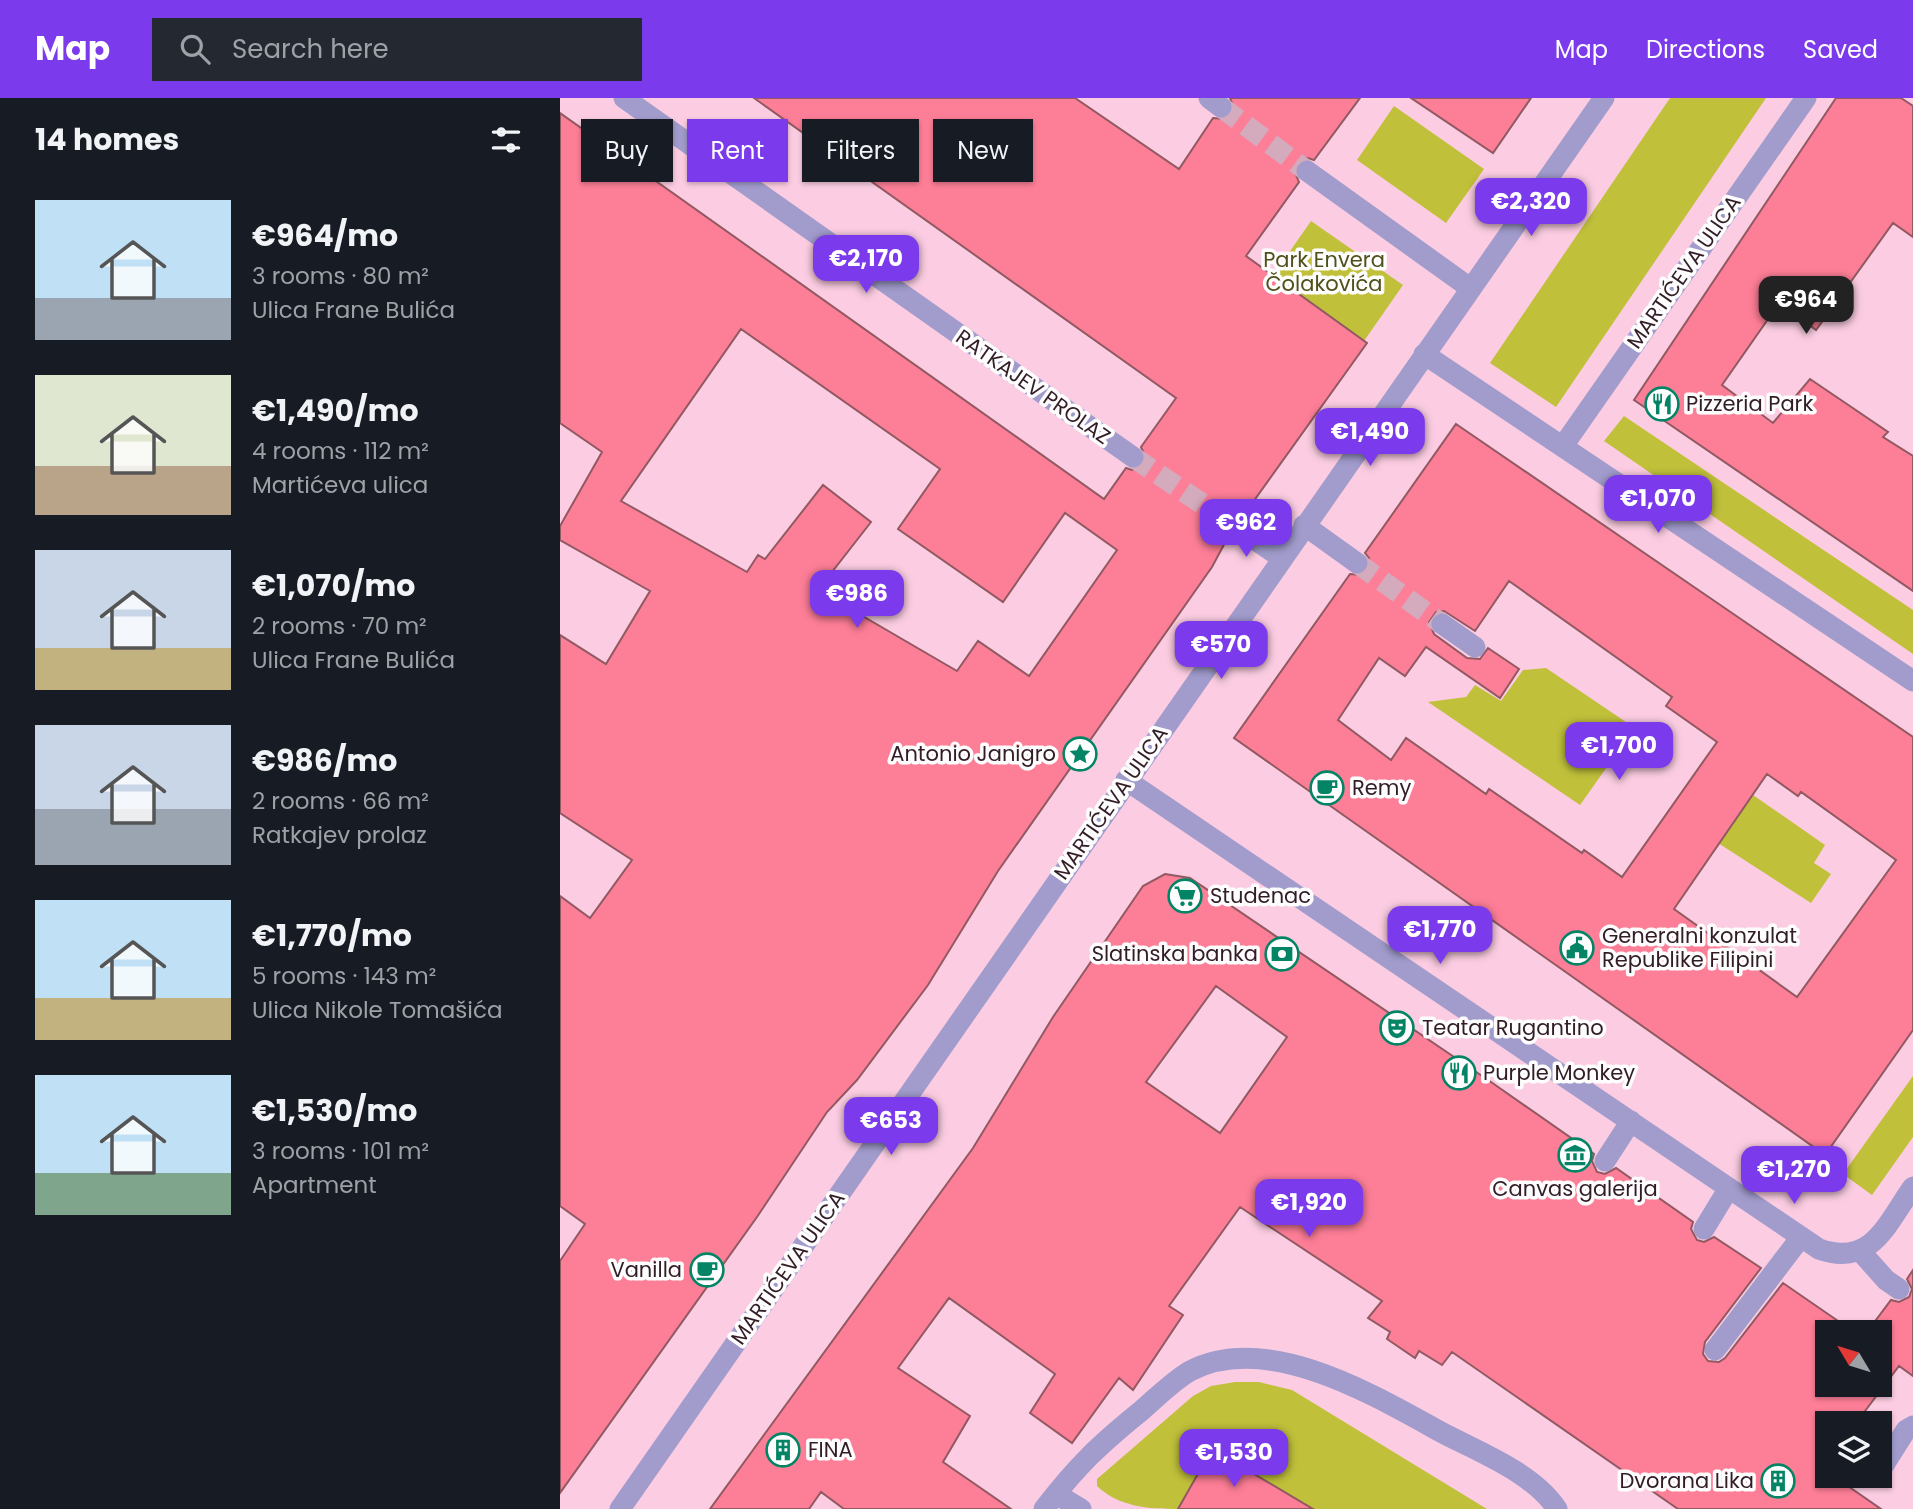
<!DOCTYPE html>
<meta charset="utf-8">
<style>
:root{--surface:#171b24;--page:#242831;--text:#f1f3f6;--muted:#9ea1a6;--accent:#7c3aed}
body{margin:0;font-family:Poppins,sans-serif;background:var(--page);color:var(--text);height:100vh;display:flex;flex-direction:column;font-size:26px;white-space:nowrap}
*{box-sizing:border-box;margin:0}
p{font-size:23px;color:var(--muted)}
.icon{flex:none;width:38px;height:38px;fill:none;stroke:currentColor;stroke-width:2;stroke-linecap:round;stroke-linejoin:round}
.map{position:relative;flex:1;overflow:hidden}
.side{display:flex;flex-direction:column;background:var(--surface);width:560px}
.side>*{flex:none}
.guide{position:absolute;left:21px;top:21px;width:665px;height:63px;display:flex;gap:14px}
.needle{width:46px;rotate:308deg}
.buttons{position:absolute;left:1255px;top:1222px;display:grid;gap:14px}
.buttons a{display:grid;place-items:center;width:77px;height:77px;border-radius:0px;background:var(--surface);box-shadow:0 2px 5px #0004;font-size:35px}
.price{position:absolute;translate:-50% -60px;padding:0 16px;border-radius:14px;background:var(--accent);color:#fff;font-size:23px;line-height:46px;filter:drop-shadow(0 2px 4px #0008)}
.price::after{content:'';position:absolute;left:50%;top:42px;width:21px;height:16px;margin-left:-10px;background:inherit;clip-path:polygon(0 0,100% 0,50% 100%)}
.price.selected{background:#222;color:#fff}
ul{padding:0;list-style:none}
li{display:flex;align-items:center;gap:21px;height:175px;padding:0 35px}
li span{display:grid;place-items:center;flex:none;width:196px;height:140px;border-radius:0px;color:#555}
li>.icon{margin-inline-start:auto}
span .icon{width:84px;height:84px;fill:#fffc;stroke-width:1}
li b{font-size:30px}
h2{display:flex;justify-content:space-between;align-items:center;height:84px;padding:0 35px;font-size:30px}
.tag{padding:0 24px;border-radius:0px;background:var(--surface);box-shadow:0 2px 5px #0004;font-size:24px;line-height:63px}
.tag.selected{background:var(--accent);color:#fff}
header{display:flex;align-items:center;gap:42px;box-sizing:border-box;height:98px;padding:0 35px;background:var(--accent);color:#fff}
header strong{font-size:33px}
nav{display:flex;gap:38px;margin-inline-start:auto;font-size:24px}
.search{width:490px;height:63px;background:var(--page);display:flex;align-items:center;gap:18px;box-sizing:border-box;padding:0 24px;border-radius:0px;color:var(--muted);font-size:26px}
main{display:flex;flex:1;min-height:0}
.map>svg:first-child{display:block}
.green{fill:#c0c03b}
.building{fill:#fd7e97;stroke:#915962;stroke-width:2;fill-rule:evenodd}
.lines{fill:none;stroke-linecap:round;stroke-linejoin:round}
.minor-tunnel{stroke:#d4aabd;stroke-width:21;stroke-dasharray:21 10;stroke-linecap:butt}
.minor{stroke:#a19ccc;stroke-width:21}
.labels{text-anchor:middle;stroke-width:7;stroke-linejoin:round;paint-order:stroke}
.park-label{font-size:21px;fill:#50501a;stroke:#fdfdfd}
.street-label{font-size:21px;fill:#321d27;stroke:#fdfdfd}
.poi-label{font-size:21px;fill:#321d27;stroke:#fdfdfd;text-anchor:start}
</style>
<header>
<strong>Map</strong>
<div class="search"><svg class="icon" aria-label="search" viewBox="0 0 24 24"><circle cx="10" cy="10" r="6"/><path d="M15 15l6 6"/></svg>Search here</div>
<nav><a>Map</a><a>Directions</a><a>Saved</a></nav>
</header>
<main>
<section class="side">
<h2>14 homes<svg class="icon" aria-label="filters" viewBox="0 0 24 24"><path d="M4 7h16M4 17h16"/><circle cx="9" cy="7" r="2"/><circle cx="15" cy="17" r="2"/></svg></h2>
<ul>
<li><span style="background:linear-gradient(#bfe0f5 70%,#9aa5b1 0)"><svg class="icon" aria-label="home" viewBox="0 0 24 24"><path d="M3 11l9-7 9 7M6 9v11h12V9"/></svg></span><div><b>€964/mo</b><p>3 rooms · 80 m²</p><p>Ulica Frane Bulića</p></div></li>
<li><span style="background:linear-gradient(#dfe7d0 65%,#b9a48a 0)"><svg class="icon" aria-label="home" viewBox="0 0 24 24"><path d="M3 11l9-7 9 7M6 9v11h12V9"/></svg></span><div><b>€1,490/mo</b><p>4 rooms · 112 m²</p><p>Martićeva ulica</p></div></li>
<li><span style="background:linear-gradient(#c9d6e8 70%,#c2b280 0)"><svg class="icon" aria-label="home" viewBox="0 0 24 24"><path d="M3 11l9-7 9 7M6 9v11h12V9"/></svg></span><div><b>€1,070/mo</b><p>2 rooms · 70 m²</p><p>Ulica Frane Bulića</p></div></li>
<li><span style="background:linear-gradient(#c9d6e8 60%,#9aa5b1 0)"><svg class="icon" aria-label="home" viewBox="0 0 24 24"><path d="M3 11l9-7 9 7M6 9v11h12V9"/></svg></span><div><b>€986/mo</b><p>2 rooms · 66 m²</p><p>Ratkajev prolaz</p></div></li>
<li><span style="background:linear-gradient(#bfe0f5 70%,#c2b280 0)"><svg class="icon" aria-label="home" viewBox="0 0 24 24"><path d="M3 11l9-7 9 7M6 9v11h12V9"/></svg></span><div><b>€1,770/mo</b><p>5 rooms · 143 m²</p><p>Ulica Nikole Tomašića</p></div></li>
<li><span style="background:linear-gradient(#bfe0f5 70%,#7fa58c 0)"><svg class="icon" aria-label="home" viewBox="0 0 24 24"><path d="M3 11l9-7 9 7M6 9v11h12V9"/></svg></span><div><b>€1,530/mo</b><p>3 rooms · 101 m²</p><p>Apartment</p></div></li>
</ul>
</section>
<div class="map">
<svg width="1353" height="1411" viewBox="0 0 1353 1411">
<rect width="100%" height="100%" fill="#fccde2"/>
<path class="green" d="M1110,0H1206L996,309L930,265Z
M834,8L924,71L886,125L797,62Z
M751,123L843,187L804,243L712,179Z
M1064,318L1353,512V556L1044,343Z
M986,570L1091,641L1079,658L1072,660L1059,652L1020,707L868,604L906,599L915,587L941,603L963,572Z
M1193,697L1265,747L1254,765L1271,776L1251,805L1158,745Z
M1353,978V1039L1312,1097L1283,1076Z
M675,1284H699L732,1292L927,1411H753L652,1351L618,1411C589,1411 559,1409 537,1388V1381L633,1298L651,1288Z"/>
<path class="building" d="M194,0H515L619,71L653,20L665,21L672,16L674,10L670,0H800L754,62L748,60L737,65L734,72L739,84L686,158L807,245L683,418L675,415L665,420L663,433L668,439L652,469L438,773L368,887L297,982L267,1014L197,1119L0,1395V1163L25,1126L0,1108V798L30,820L72,762L0,715V537L46,566L90,493L0,442V428L42,354L0,325V15L544,401L566,370L572,372L583,367L586,360L581,349L616,300ZM181,231L380,371L338,431L443,504L505,415L557,452L469,578L418,543L397,573L258,492L311,424L263,387L205,461L198,457L187,474L61,403Z
M851,0H971L933,55Z
M1276,0H1341L1353,8V139L1333,125L1256,232L1220,204L1162,287L1213,325L1250,281L1328,334L1323,339L1353,358V493L1074,302Z
M896,326L1353,639V932L1265,1057L674,640L790,476L802,477L808,472L809,460L805,455ZM949,483L1112,599L1106,608L1157,644L1062,779L1024,752L1022,755L929,691L926,696L846,640L831,662L778,622L819,560L845,578L866,549L940,600L959,571L928,550L920,561L907,560L874,536L869,524L876,514L884,513L915,533ZM1207,676L1238,698L1241,694L1336,762L1237,899L1114,811Z
M605,776L630,780L931,984L1034,1056L1032,1063L1037,1074L1045,1076L1056,1070L1133,1124L1131,1131L1137,1142L1144,1144L1154,1139L1201,1170L1145,1244L1143,1256L1148,1263L1159,1264L1165,1260L1223,1185L1294,1234H1267V1286H1320V1234H1307L1331,1202L1339,1204L1349,1199L1352,1191L1347,1181L1353,1172V1278L1339,1268L1296,1325H1267V1377H1272L1321,1411H1118L892,1254L882,1267L859,1253L855,1260L827,1241L830,1234L808,1220L822,1203L680,1109L609,1208L623,1217L573,1292L559,1280L512,1345L470,1315L495,1276L389,1200L338,1270L410,1318L383,1364L451,1411H284L261,1394L249,1411H150L413,1050L493,919L583,788ZM656,888L727,939L660,1035L586,984Z
M652,1351L753,1411H618Z"/>
<g class="lines">
<path class="minor-tunnel" d="M661,9L747,73
M573,359L675,428
M797,465L882,526"/>
<path class="minor" d="M64,0L573,359
M649,0L661,9
M747,73L910,190
M864,256L1353,583
M1003,348L1246,0
M744,427L797,465
M675,428L722,460
M882,526L915,549
M566,682L1259,1151C1312,1170 1327,1125 1353,1089
M1045,1063L1071,1023
M1144,1131L1169,1090
M1301,1154L1326,1182L1339,1191
M1155,1252L1241,1139
M1322,1370L1346,1332L1353,1328
M496,1396L521,1411
M60,1411L1044,0
M484,1411C517,1368 539,1347 581,1313C596,1300 613,1283 630,1273C706,1233 812,1296 879,1333C916,1353 973,1374 997,1411"/>
</g>
<defs>
<symbol id="restaurant-ring" viewBox="-11 -11 22 22"><circle r="9.5" fill="#fdfdfd" stroke="#038465" stroke-width="1.5"/><path d="M-5-6h1v4h1v-4h1v4h1v-4h1v5L-1.5 .5V6h-2V.5L-5-1ZM5-6V6H3V1.5H1.5Q1.5-4 5-6Z" fill="#038465"/></symbol>
<symbol id="sight-ring" viewBox="-11 -11 22 22"><circle r="9.5" fill="#fdfdfd" stroke="#038465" stroke-width="1.5"/><path d="M0-6L1.8-2.2L6-1.7L2.9 1.2L3.7 5.4L0 3.3L-3.7 5.4L-2.9 1.2L-6-1.7L-1.8-2.2Z" fill="#038465"/></symbol>
<symbol id="cafe-ring" viewBox="-11 -11 22 22"><circle r="9.5" fill="#fdfdfd" stroke="#038465" stroke-width="1.5"/><path d="M-5.5-4.5H6V0H3Q3 3.5 0 3.5H-2.5Q-5.5 3.5-5.5 0ZM3-3.2v2h1.7v-2ZM-6 4.5H4V6H-6Z" fill="#038465"/></symbol>
<symbol id="supermarket-ring" viewBox="-11 -11 22 22"><circle r="9.5" fill="#fdfdfd" stroke="#038465" stroke-width="1.5"/><path d="M-6-5.5h2.5l.6 2H6L4.5 2H-2.5L-4.4-4H-6ZM-1.5 3.2a1.3 1.3 0 1 0 .1 0ZM3 3.2a1.3 1.3 0 1 0 .1 0Z" fill="#038465"/></symbol>
<symbol id="civic-ring" viewBox="-11 -11 22 22"><circle r="9.5" fill="#fdfdfd" stroke="#038465" stroke-width="1.5"/><path d="M-.6-6.5H3V-4.5H.6V-3L4-1V1h2V6H-6V1h2V-1L-.6-3ZM-1.2 2.5V6h2.4V2.5Z" fill="#038465"/></symbol>
<symbol id="bank-ring" viewBox="-11 -11 22 22"><circle r="9.5" fill="#fdfdfd" stroke="#038465" stroke-width="1.5"/><path d="M-6-4H6V4H-6ZM0-2.3a2.3 2.3 0 1 0 0 4.6a2.3 2.3 0 1 0 0-4.6Z" fill="#038465"/></symbol>
<symbol id="theatre-ring" viewBox="-11 -11 22 22"><circle r="9.5" fill="#fdfdfd" stroke="#038465" stroke-width="1.5"/><path d="M-5-5.5Q0-4 5-5.5V0Q5 5 0 6Q-5 5-5 0ZM-3.3-2.5H-1v1.5H-3.3ZM1-2.5H3.3v1.5H1ZM-2.8 1Q0 5.5 2.8 1Z" fill="#038465"/></symbol>
<symbol id="museum-ring" viewBox="-11 -11 22 22"><circle r="9.5" fill="#fdfdfd" stroke="#038465" stroke-width="1.5"/><path d="M0-6L6-3V-2H-6V-3ZM-5-1h2V3h-2ZM-1-1h2V3h-2ZM3-1h2V3H3ZM-6 4H6V6H-6Z" fill="#038465"/></symbol>
<symbol id="building-ring" viewBox="-11 -11 22 22"><circle r="9.5" fill="#fdfdfd" stroke="#038465" stroke-width="1.5"/><path d="M-4-6H4V6H1V3H-1V6H-4ZM-2.5-4.3h1.7v1.8h-1.7ZM.8-4.3h1.7v1.8H.8ZM-2.5-1h1.7V.8h-1.7ZM.8-1h1.7V.8H.8Z" fill="#038465"/></symbol>
</defs>
<g fill-rule="evenodd">
<use href="#restaurant-ring" x="1083" y="287" width="38" height="38"/>
<use href="#sight-ring" x="501" y="637" width="38" height="38"/>
<use href="#cafe-ring" x="748" y="671" width="38" height="38"/>
<use href="#supermarket-ring" x="606" y="779" width="38" height="38"/>
<use href="#civic-ring" x="998" y="831" width="38" height="38"/>
<use href="#bank-ring" x="703" y="837" width="38" height="38"/>
<use href="#theatre-ring" x="818" y="911" width="38" height="38"/>
<use href="#restaurant-ring" x="880" y="956" width="38" height="38"/>
<use href="#museum-ring" x="996" y="1038" width="38" height="38"/>
<use href="#cafe-ring" x="128" y="1153" width="38" height="38"/>
<use href="#building-ring" x="204" y="1333" width="38" height="38"/>
<use href="#building-ring" x="1199" y="1364" width="38" height="38"/>
</g>
<g class="labels">
<g class="park-label">
<text x="764" y="169">Park Envera<tspan x="764" dy="24">Čolakovića</tspan></text>
</g>
<g class="street-label">
<text transform="translate(1124 174) rotate(-55)" y="7">MARTIĆEVA ULICA</text>
<text transform="translate(473 289) rotate(35)" y="7">RATKAJEV PROLAZ</text>
<text transform="translate(551 705) rotate(-55)" y="7">MARTIĆEVA ULICA</text>
<text transform="translate(228 1170) rotate(-55)" y="7">MARTIĆEVA ULICA</text>
</g>
<g class="poi-label">
<text x="1126" y="313">Pizzeria Park</text>
<text x="496" y="663" text-anchor="end">Antonio Janigro</text>
<text x="792" y="697">Remy</text>
<text x="650" y="805">Studenac</text>
<text x="1042" y="845">Generalni konzulat<tspan x="1042" dy="24">Republike Filipini</tspan></text>
<text x="698" y="863" text-anchor="end">Slatinska banka</text>
<text x="862" y="937">Teatar Rugantino</text>
<text x="923" y="982">Purple Monkey</text>
<text x="1015" y="1098" text-anchor="middle">Canvas galerija</text>
<text x="122" y="1179" text-anchor="end">Vanilla</text>
<text x="248" y="1359">FINA</text>
<text x="1194" y="1390" text-anchor="end">Dvorana Lika</text>
</g>
</g>
</svg>
<div class="buttons">
<a><svg class="needle" viewBox="-14 -14 28 28"><path d="M0-13l5 13h-10z" fill="#e53935"/><path d="M0 13l5-13h-10z" fill="#9ea1a6"/></svg></a>
<a><svg class="icon" aria-label="layers" viewBox="0 0 24 24"><path d="M12 4l9 5-9 5-9-5zM3 14l9 5 9-5"/></svg></a>
</div>
<b class="price" style="left:971px;top:140px">€2,320</b>
<b class="price" style="left:306px;top:197px">€2,170</b>
<b class="price selected" style="left:1246px;top:238px">€964</b>
<b class="price" style="left:810px;top:370px">€1,490</b>
<b class="price" style="left:1098px;top:437px">€1,070</b>
<b class="price" style="left:686px;top:461px">€962</b>
<b class="price" style="left:297px;top:532px">€986</b>
<b class="price" style="left:661px;top:583px">€570</b>
<b class="price" style="left:1059px;top:684px">€1,700</b>
<b class="price" style="left:880px;top:868px">€1,770</b>
<b class="price" style="left:331px;top:1059px">€653</b>
<b class="price" style="left:1234px;top:1108px">€1,270</b>
<b class="price" style="left:749px;top:1141px">€1,920</b>
<b class="price" style="left:674px;top:1391px">€1,530</b>
<div class="guide">
<a class="tag">Buy</a>
<a class="tag selected">Rent</a>
<a class="tag">Filters</a>
<a class="tag">New</a>
</div>
</div>
</main>
